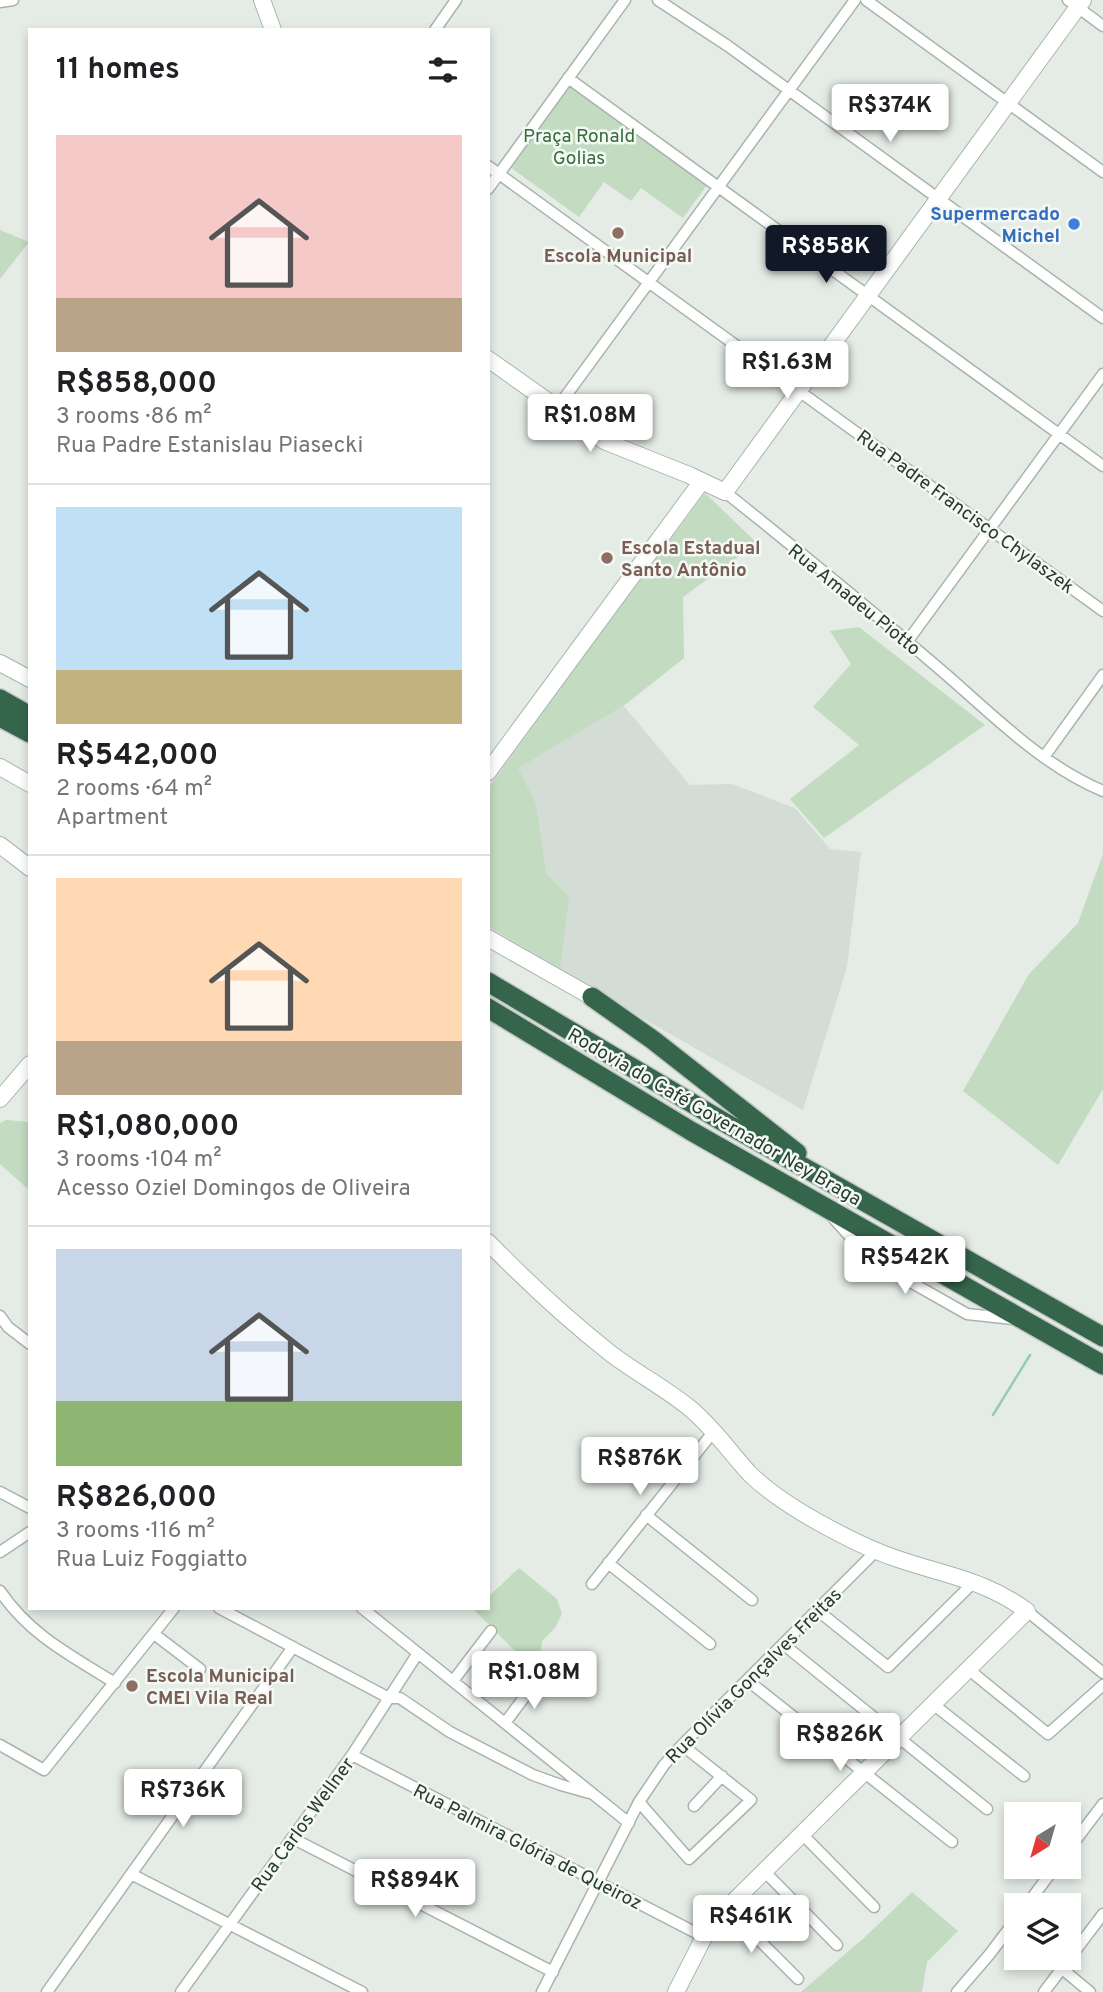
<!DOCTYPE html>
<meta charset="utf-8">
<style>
:root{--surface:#fff;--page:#f2f2f2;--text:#202124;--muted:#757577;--line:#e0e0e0;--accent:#111827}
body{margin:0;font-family:Overpass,sans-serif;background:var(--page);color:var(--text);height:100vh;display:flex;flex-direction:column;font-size:26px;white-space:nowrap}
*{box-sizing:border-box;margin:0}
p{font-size:23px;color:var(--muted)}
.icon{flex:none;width:38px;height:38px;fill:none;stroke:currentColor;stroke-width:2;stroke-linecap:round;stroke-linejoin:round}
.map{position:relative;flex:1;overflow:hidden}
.details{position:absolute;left:28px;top:28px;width:462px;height:1582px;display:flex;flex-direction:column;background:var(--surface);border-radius:0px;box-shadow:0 4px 10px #0003}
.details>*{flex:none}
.needle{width:46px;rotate:217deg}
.buttons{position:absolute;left:1004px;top:1802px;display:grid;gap:14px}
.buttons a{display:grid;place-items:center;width:77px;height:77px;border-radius:0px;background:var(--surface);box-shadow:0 4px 10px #0003;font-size:35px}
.price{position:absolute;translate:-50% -60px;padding:0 16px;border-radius:7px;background:#fff;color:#222;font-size:23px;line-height:46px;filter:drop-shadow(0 2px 4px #0008)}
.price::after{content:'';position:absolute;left:50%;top:42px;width:21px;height:16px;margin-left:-10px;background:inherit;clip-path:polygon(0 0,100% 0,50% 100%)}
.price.current{background:var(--accent);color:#fff}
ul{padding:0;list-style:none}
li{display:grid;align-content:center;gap:14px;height:371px;padding:0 28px}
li+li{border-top:2px solid var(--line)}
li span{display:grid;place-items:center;height:217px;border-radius:0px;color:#555}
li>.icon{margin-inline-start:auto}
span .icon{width:126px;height:126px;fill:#fffc;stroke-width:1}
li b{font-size:30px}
h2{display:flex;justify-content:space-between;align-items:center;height:84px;padding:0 28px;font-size:30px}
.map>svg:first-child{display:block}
.built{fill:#d3dcd5}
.green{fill:#c2dbc1}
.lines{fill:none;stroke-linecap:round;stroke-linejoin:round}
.stream{stroke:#94cac0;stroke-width:2.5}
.street-casing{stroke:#a8b4ab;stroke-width:13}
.secondary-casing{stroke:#a4b7ab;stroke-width:18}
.highway-casing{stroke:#c2c8c5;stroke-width:22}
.street{stroke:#fff;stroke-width:10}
.secondary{stroke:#fff;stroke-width:16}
.highway{stroke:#35654b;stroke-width:19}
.shop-dot{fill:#3f7fe0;stroke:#f5f9f6;stroke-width:2.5}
.education-dot{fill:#8d6e63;stroke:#f5f9f6;stroke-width:2.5}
.labels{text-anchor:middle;stroke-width:5;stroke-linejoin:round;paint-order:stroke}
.park-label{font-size:19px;fill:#356e38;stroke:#f5f9f6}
.shop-label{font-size:19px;font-weight:bold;fill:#366cbe;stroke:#f5f9f6;text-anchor:end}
.education-label{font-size:19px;font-weight:bold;fill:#785e54;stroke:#f5f9f6;text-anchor:start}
.street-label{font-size:19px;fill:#263c2f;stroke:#f5f9f6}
</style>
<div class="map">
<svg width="1103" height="1992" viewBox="0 0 1103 1992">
<rect width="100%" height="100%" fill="#e5ece6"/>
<path class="built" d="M583,657L690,785L732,784L789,806L795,808L830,849L861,852L847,967L803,1110L488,930V786Z"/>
<path class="green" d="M570,85L707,185L683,218L641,188L631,201L604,182L579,217L510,167Z
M0,230L29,242L0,279Z
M705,493L757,543L683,597L684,658L626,704L518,768L536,804L546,873L569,897L560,968L488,926V790L583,657Z
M859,627L985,725L824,838L790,799L859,745L813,707L851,664L830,631Z
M1103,854V1089L1058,1165L963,1091L1029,974L1078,923Z
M6,1120L30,1122V1191L0,1164V1123Z
M519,1568L557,1599L562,1614L555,1628L542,1641L539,1667L530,1666L474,1610L476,1608H488V1597Z
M912,1892L958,1931L927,1962L922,1992H801L865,1937Z"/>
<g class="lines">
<path class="stream" d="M993,1415L1030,1355"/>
<defs>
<path id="street" d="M658,0L728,46L1103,318
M866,0L1103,172
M1068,0L1103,26
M0,2L13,0
M435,30L456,0
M568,78L1103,466
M488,166L1103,611
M488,189L625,0
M557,408L855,0
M725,492C798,550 871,610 942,671C992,714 1041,765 1103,791
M907,642L1103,374
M1044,757L1103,675
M834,1219L870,1259L967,1314L1013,1319
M0,1316L8,1327L30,1344
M0,1492L30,1508
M646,1515L752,1600
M0,1552L30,1532
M608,1563L710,1644
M592,1584L714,1431
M0,1591C30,1635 70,1655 115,1683
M219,1608L389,1698H400L450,1732L533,1775L561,1785L593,1794
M362,1608L629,1823
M817,1610L888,1667L974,1582
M1027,1611L1103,1673
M154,1634L200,1669
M783,1644L987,1809
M968,1669L1048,1734L1103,1685
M747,1680L952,1842
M453,1681L491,1631
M933,1704L1024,1776
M505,1723L537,1680
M0,1745L44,1770L174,1608
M352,1755L704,1937
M639,1802L689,1859L751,1800L682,1745
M694,1806L722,1776
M802,1834L874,1907
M292,1838L553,1972
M1069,1849L1103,1804
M764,1871L837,1945
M131,1874L362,1992
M1026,1906L1055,1867
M727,1908L798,1979
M1049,1958L1090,1992
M47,1992L293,1647
M181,1992L352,1755L418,1653
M542,1992L639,1802L664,1765L682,1745L876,1551
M957,1992L989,1955L1017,1918
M1044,1992L1103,1914"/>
<path id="secondary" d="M262,0L273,30
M488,359L604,441L689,475L725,492L1083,0
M0,663L30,679
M0,767L30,784
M488,772L702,481
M0,845L30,868
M488,938L592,997
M0,1099L30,1064
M488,1242C526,1281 567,1319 610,1353C636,1373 667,1389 692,1410C714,1429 730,1452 749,1473C769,1493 793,1508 818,1522C843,1536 868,1549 895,1558C943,1575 984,1579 1027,1611L718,1917L704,1937L676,1992"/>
<path id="highway" d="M0,699L30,716
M0,717L30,733
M488,982L722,1121L1103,1337
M592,997L653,1040L797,1153
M488,1008L691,1131L1103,1365"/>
</defs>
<use href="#street" class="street-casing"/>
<use href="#secondary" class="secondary-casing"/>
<use href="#highway" class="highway-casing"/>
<use href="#street" class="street"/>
<use href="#secondary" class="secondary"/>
<use href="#highway" class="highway"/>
</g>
<circle class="shop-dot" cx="1074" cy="224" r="7"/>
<g class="education-dot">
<circle cx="618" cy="233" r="7"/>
<circle cx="607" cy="558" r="7"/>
<circle cx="132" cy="1686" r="7"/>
</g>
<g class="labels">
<g class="park-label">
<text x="579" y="142">Praça Ronald<tspan x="579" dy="22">Golias</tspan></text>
</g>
<g class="shop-label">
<text x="1060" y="220">Supermercado<tspan x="1060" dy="22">Michel</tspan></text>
</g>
<g class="education-label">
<text x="618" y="262" text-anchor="middle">Escola Municipal</text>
<text x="621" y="554">Escola Estadual<tspan x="621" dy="22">Santo Antônio</tspan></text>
<text x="146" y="1682">Escola Municipal<tspan x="146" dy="22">CMEI Vila Real</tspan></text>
</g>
<g class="street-label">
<text transform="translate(966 511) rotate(36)" y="7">Rua Padre Francisco Chylaszek</text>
<text transform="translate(855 599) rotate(39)" y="7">Rua Amadeu Piotto</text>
<text transform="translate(715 1116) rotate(30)" y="7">Rodovia do Café Governador Ney Braga</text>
<text transform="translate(753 1675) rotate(-45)" y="7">Rua Olívia Gonçalves Freitas</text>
<text transform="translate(302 1824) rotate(-54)" y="7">Rua Carlos Wellner</text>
<text transform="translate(528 1846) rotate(27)" y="7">Rua Palmira Glória de Queiroz</text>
</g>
</g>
</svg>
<div class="buttons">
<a><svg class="needle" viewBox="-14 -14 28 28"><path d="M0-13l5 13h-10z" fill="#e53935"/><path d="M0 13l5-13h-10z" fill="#757577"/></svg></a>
<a><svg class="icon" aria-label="layers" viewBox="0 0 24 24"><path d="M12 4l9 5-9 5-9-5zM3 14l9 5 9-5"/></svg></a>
</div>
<b class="price" style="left:890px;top:144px">R$374K</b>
<b class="price current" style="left:826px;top:285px">R$858K</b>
<b class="price" style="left:787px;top:401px">R$1.63M</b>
<b class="price" style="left:590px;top:454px">R$1.08M</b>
<b class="price" style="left:905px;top:1296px">R$542K</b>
<b class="price" style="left:640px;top:1497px">R$876K</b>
<b class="price" style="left:534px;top:1711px">R$1.08M</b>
<b class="price" style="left:840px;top:1773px">R$826K</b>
<b class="price" style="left:183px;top:1829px">R$736K</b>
<b class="price" style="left:415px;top:1919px">R$894K</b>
<b class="price" style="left:751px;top:1955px">R$461K</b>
<section class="details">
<h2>11 homes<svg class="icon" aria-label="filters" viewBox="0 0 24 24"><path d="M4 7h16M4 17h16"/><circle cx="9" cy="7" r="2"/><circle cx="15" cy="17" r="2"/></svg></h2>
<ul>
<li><span style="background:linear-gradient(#f6c9c9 75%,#b9a48a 0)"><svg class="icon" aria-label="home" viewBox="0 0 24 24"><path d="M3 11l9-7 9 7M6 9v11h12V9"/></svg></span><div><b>R$858,000</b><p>3 rooms · 86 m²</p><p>Rua Padre Estanislau Piasecki</p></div></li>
<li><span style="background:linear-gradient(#bfe0f5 75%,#c2b280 0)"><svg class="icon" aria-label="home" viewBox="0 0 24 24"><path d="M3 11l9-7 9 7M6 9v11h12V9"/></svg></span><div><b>R$542,000</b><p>2 rooms · 64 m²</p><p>Apartment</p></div></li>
<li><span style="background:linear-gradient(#ffd9b3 75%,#b9a48a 0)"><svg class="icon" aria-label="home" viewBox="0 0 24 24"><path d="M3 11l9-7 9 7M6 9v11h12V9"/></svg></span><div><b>R$1,080,000</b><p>3 rooms · 104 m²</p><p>Acesso Oziel Domingos de Oliveira</p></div></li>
<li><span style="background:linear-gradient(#c9d6e8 70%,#8fb573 0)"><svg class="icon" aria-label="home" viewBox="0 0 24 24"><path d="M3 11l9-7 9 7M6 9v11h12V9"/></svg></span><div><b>R$826,000</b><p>3 rooms · 116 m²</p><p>Rua Luiz Foggiatto</p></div></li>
</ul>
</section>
</div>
